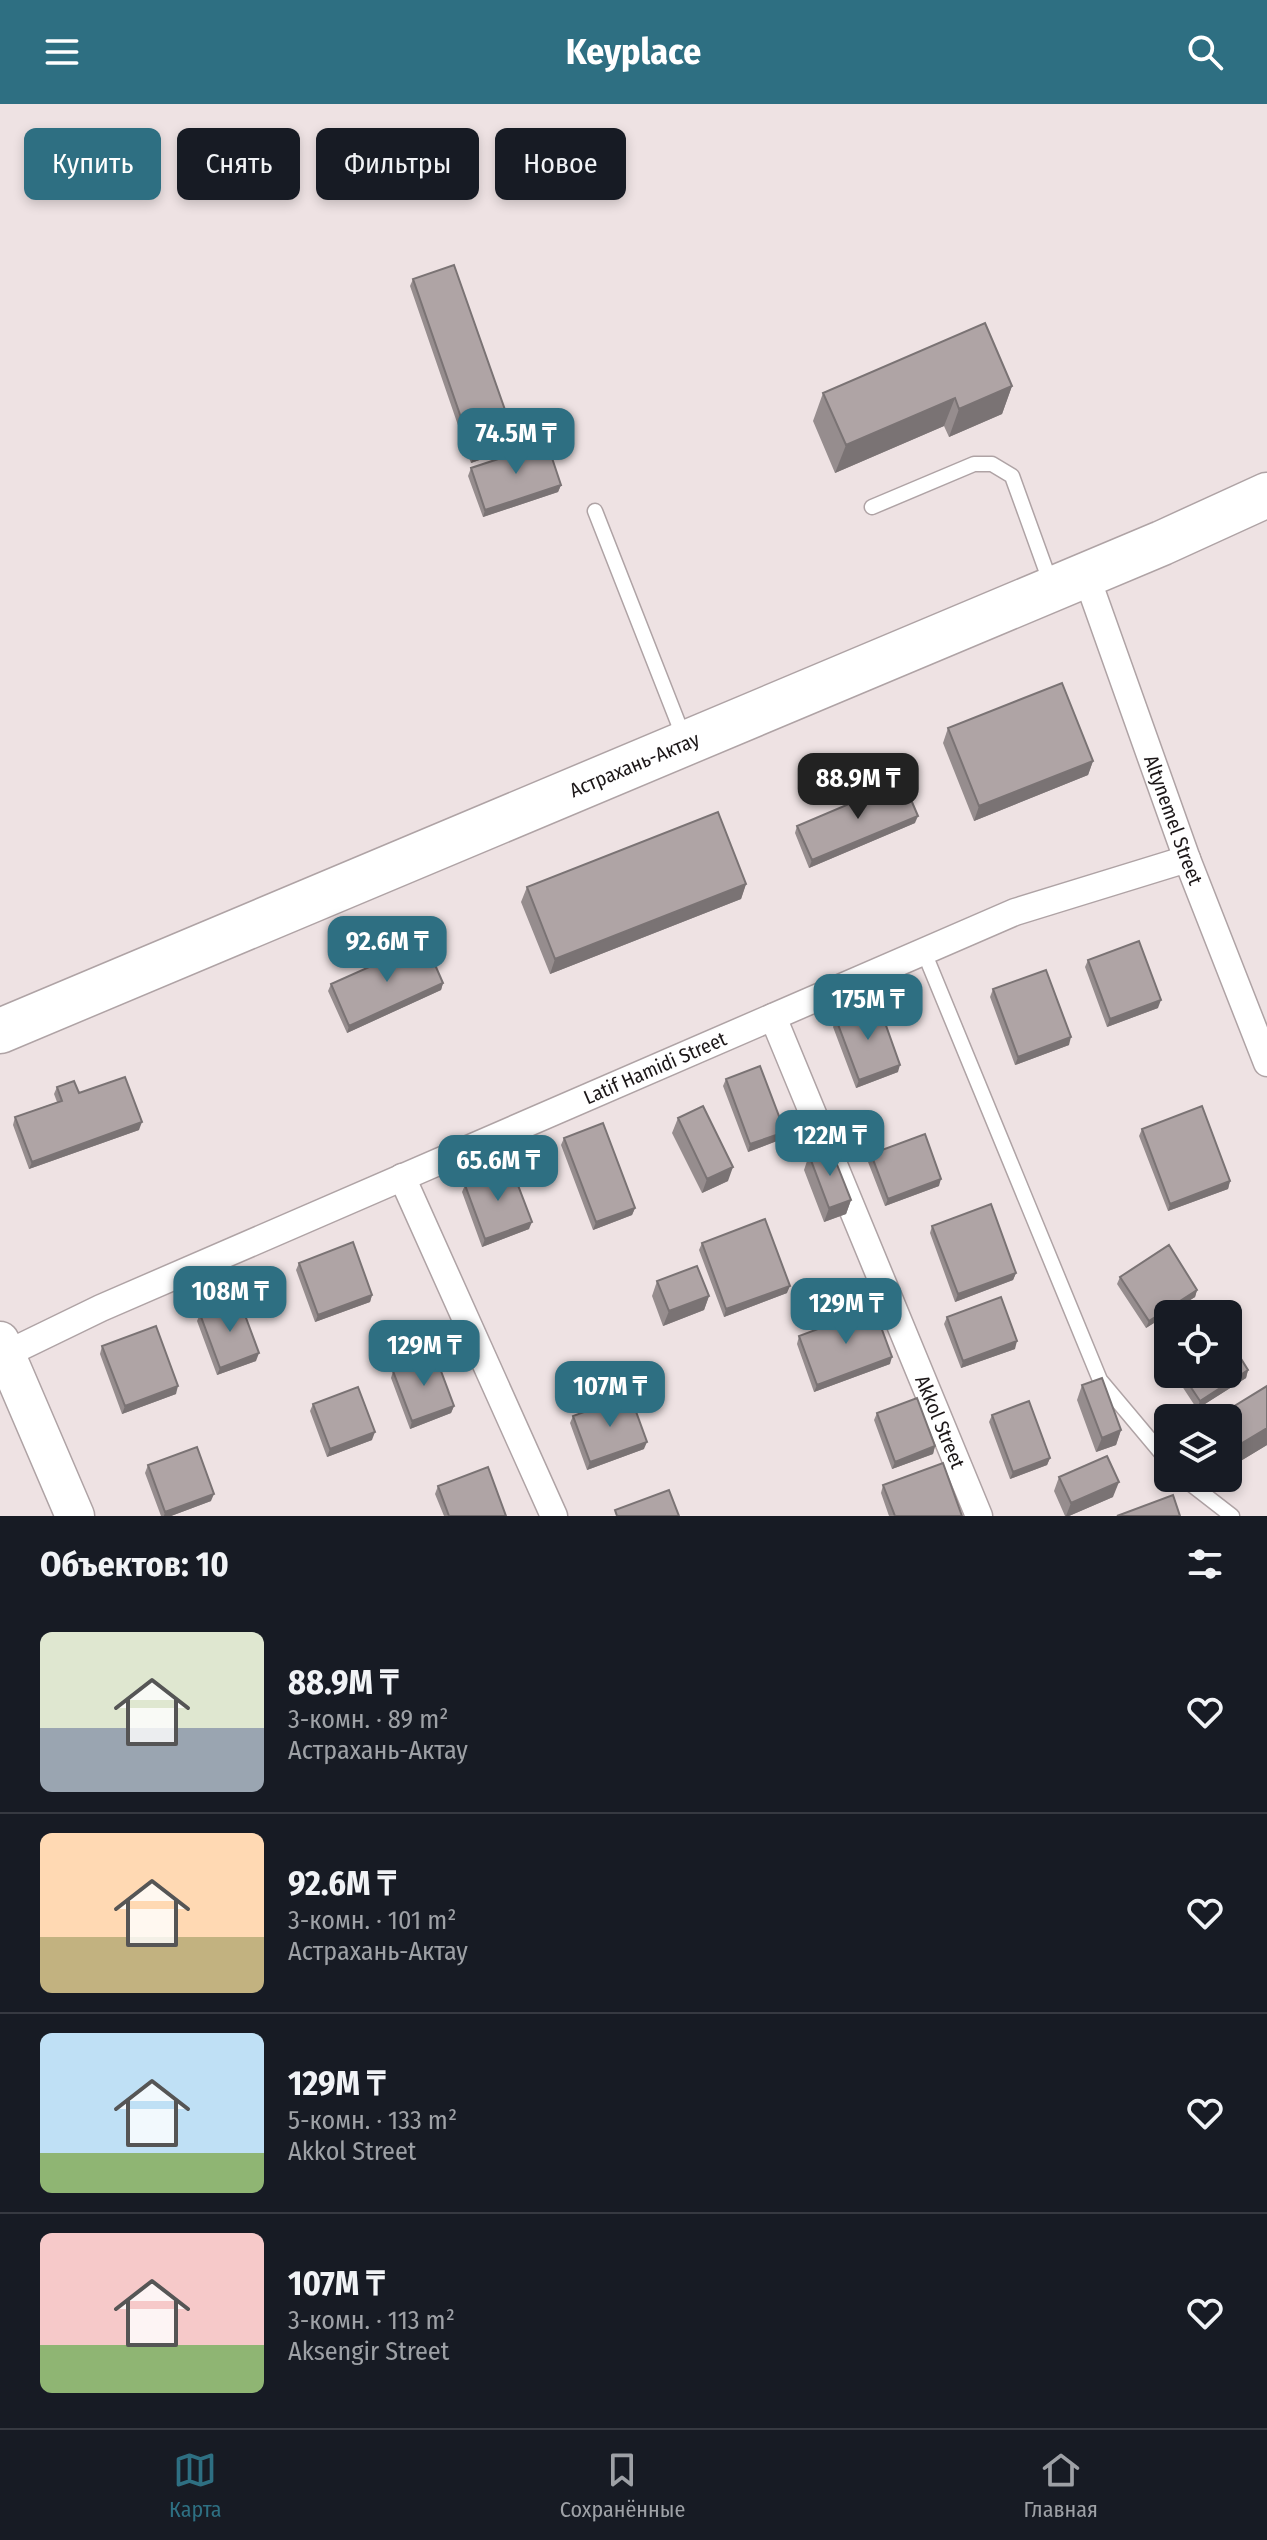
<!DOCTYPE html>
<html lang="ru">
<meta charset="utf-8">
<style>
:root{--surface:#171b24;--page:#20242c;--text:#f1f3f6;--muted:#9ea1a6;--line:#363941;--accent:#2e6f82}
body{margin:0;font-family:"Fira Sans Condensed",sans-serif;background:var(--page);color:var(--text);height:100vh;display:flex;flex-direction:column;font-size:30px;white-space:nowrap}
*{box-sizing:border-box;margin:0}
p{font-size:26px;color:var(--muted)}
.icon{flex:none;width:44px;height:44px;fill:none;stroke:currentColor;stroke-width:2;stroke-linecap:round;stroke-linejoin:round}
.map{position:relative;height:1412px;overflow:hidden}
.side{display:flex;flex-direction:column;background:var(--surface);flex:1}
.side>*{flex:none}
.banner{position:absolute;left:24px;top:24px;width:800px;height:72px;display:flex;gap:16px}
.controls{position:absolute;left:1154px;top:1196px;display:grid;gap:16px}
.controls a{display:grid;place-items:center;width:88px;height:88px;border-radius:12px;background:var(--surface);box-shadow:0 4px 12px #0003;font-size:40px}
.price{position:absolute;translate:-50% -68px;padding:0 18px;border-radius:16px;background:var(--accent);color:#fff;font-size:26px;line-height:52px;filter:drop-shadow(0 2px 4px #0008)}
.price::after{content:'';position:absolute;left:50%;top:48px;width:24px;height:18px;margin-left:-12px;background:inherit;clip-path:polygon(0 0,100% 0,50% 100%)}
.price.active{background:#222;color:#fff}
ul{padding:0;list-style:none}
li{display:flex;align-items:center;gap:24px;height:200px;padding:0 40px}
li+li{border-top:2px solid var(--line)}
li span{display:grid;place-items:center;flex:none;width:224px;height:160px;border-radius:12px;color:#555}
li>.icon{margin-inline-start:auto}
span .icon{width:96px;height:96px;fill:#fffc;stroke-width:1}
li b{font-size:34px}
h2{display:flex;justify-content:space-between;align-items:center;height:96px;padding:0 40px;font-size:34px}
.pill{padding:0 28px;border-radius:12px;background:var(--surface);box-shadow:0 4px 12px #0003;font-size:28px;line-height:72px}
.pill.active{background:var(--accent);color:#fff}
header{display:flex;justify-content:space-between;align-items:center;height:104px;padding:0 40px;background:var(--accent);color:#fff;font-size:36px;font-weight:700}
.tab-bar{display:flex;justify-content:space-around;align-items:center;height:112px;border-top:2px solid var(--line);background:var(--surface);font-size:22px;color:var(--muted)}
.tab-bar a{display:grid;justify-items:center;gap:4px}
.tab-bar .active{color:var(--accent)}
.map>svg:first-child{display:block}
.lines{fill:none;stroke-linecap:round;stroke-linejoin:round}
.lane-casing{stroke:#afa3a5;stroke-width:17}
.street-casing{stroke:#afa3a5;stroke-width:29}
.secondary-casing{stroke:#afa3a5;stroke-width:41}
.highway-casing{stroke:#afa3a5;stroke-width:47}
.lane{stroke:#fff;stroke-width:14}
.street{stroke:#fff;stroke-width:26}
.secondary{stroke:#fff;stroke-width:38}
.highway{stroke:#fff;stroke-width:44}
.wall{fill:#968d8e}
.shaded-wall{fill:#7a7374}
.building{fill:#afa4a5;stroke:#7a7374;stroke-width:2}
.labels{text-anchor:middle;stroke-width:8;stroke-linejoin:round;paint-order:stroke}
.street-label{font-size:20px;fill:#1c1718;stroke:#eee2e3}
</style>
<header><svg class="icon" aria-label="menu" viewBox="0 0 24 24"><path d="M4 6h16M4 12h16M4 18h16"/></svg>Keyplace<svg class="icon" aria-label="search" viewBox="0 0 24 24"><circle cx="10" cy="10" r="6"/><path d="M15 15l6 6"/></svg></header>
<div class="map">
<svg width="1267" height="1412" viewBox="0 0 1267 1412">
<rect width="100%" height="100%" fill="#eee2e3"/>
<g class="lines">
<defs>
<path id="lane" d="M872,403L974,360H992L1012,372L1051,480
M595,407L684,634
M924,848L1100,1276L1168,1357
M1183,1374L1232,1412"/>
<g id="street">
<path id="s1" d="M1086,471L1187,755L1267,959"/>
<path id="s2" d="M773,913L979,1412"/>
<path d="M402,1073L554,1412"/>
<path id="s3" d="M0,1253L101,1204L1015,808L1187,755"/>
</g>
<path id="secondary" d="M0,1237L75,1412"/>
<g id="highway">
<path id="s4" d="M0,927L1162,439L1267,391"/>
</g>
</defs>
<use href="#lane" class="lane-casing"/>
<use href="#street" class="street-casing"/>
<use href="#secondary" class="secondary-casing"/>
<use href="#highway" class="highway-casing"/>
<use href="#lane" class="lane"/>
<use href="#street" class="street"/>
<use href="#secondary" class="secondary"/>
<use href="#highway" class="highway"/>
</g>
<path class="wall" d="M413,175L513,344L471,359L410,182Z
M1012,282L1002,310L949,333L944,322L835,369L813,317L823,289Z
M471,364L561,381L558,388L483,413L468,372Z
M948,624L1093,657L1088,671L974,717L943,639Z
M915,719L809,764L795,729L797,722Z
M746,780L741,795L550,870L521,798L527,783Z
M1088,856L1158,904L1107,923L1085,863Z
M443,879L441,886L347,929L328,887L331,880Z
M993,885L1069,941L1015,961L990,893Z
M836,915L898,968L856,984L833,923Z
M726,975L782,1035L748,1048L723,982Z
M57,983L79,989L139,1026L29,1065L13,1021L15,1013L57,998L54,990Z
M678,1014L728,1077L702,1089L672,1029Z
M1142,1025L1230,1077L1228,1085L1168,1107L1139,1032Z
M564,1034L635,1104L632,1111L593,1126L561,1041Z
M871,1050L939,1082L885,1102L868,1058Z
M809,1051L851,1096L846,1110L824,1118L804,1066Z
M465,1081L529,1125L482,1143L462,1088Z
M932,1122L1016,1169L1013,1176L955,1198L930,1129Z
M702,1139L787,1189L724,1213L699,1146Z
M299,1159L372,1191L370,1198L315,1218L296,1166Z
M1120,1173L1197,1186L1195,1193L1146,1224L1117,1180Z
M657,1177L709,1192L704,1206L663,1222L652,1192Z
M200,1210L256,1257L217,1271L197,1217Z
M947,1213L1015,1245L961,1264L944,1220Z
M799,1232L890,1260L814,1288L797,1240Z
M102,1242L176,1290L122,1310L100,1250Z
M1248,1266L1246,1274L1197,1305L1174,1270H1228Z
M393,1267L454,1302L451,1309L410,1325L391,1274Z
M1082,1281L1121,1326L1116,1341L1096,1348L1077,1296Z
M1267,1282V1341L1229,1364L1228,1362V1314H1217L1218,1312Z
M313,1300L372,1336L327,1353L310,1307Z
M877,1309L935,1342L933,1350L892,1365L874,1316Z
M992,1311L1050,1354L1047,1361L1010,1375L989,1318Z
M573,1312L644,1345L587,1366L570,1319Z
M148,1361L211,1397L171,1412H161L145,1369Z
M1059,1373L1113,1393L1069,1412H1065L1054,1387Z
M883,1381L962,1412H889L881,1389Z
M438,1382L506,1412H444L435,1390Z"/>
<path class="shaded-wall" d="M1012,282L1002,310L949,333L959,305Z
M955,294L944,322L835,369L846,341Z
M516,337L513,344L471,359L474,351Z
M561,381L558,388L483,413L485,406Z
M1093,657L1088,671L974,717L979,702Z
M918,712L915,719L809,764L812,756Z
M746,780L741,795L550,870L555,855Z
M443,879L441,886L347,929L349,922Z
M1161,896L1158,904L1107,923L1110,915Z
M1071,933L1069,941L1015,961L1018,953Z
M900,961L898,968L856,984L859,976Z
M142,1018L139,1026L29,1065L32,1058Z
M785,1028L782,1035L748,1048L750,1040Z
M733,1063L728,1077L702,1089L707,1075Z
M941,1075L939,1082L885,1102L888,1095Z
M1230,1077L1228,1085L1168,1107L1170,1100Z
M851,1096L846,1110L824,1118L829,1104Z
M635,1104L632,1111L593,1126L596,1118Z
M532,1118L529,1125L482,1143L485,1135Z
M1016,1169L1013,1176L955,1198L958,1190Z
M790,1182L787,1189L724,1213L726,1205Z
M1197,1186L1195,1193L1146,1224L1149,1217Z
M372,1191L370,1198L315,1218L318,1211Z
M709,1192L704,1206L663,1222L669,1207Z
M1017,1237L1015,1245L961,1264L963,1257Z
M259,1249L256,1257L217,1271L220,1264Z
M892,1253L890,1260L814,1288L817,1281Z
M1248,1266L1246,1274L1197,1305L1200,1297Z
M178,1282L176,1290L122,1310L125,1302Z
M454,1302L451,1309L410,1325L412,1317Z
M1267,1324V1341L1229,1364L1237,1342Z
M1121,1326L1116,1341L1096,1348L1102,1334Z
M375,1328L372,1336L327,1353L330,1345Z
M647,1338L644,1345L587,1366L590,1358Z
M935,1342L933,1350L892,1365L895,1358Z
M1050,1354L1047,1361L1010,1375L1013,1368Z
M1119,1378L1113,1393L1069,1412H1066L1071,1399Z
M214,1390L211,1397L171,1412H164L165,1408Z"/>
<path class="building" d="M454,161L516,337L474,351L413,175Z
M985,219L1012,282L959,305L955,294L846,341L823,289Z
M547,339L561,381L485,406L471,364Z
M1062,579L1093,657L979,702L948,624Z
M903,677L918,712L812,756L797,722Z
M718,708L746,780L555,855L527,783Z
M1139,837L1161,896L1110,915L1088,856Z
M425,838L443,879L349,922L331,880Z
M1046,866L1071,933L1018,953L993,885Z
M878,899L900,961L859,976L836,915Z
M760,962L785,1028L750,1040L726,975Z
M125,973L142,1018L32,1058L15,1013L62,997L57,983L74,977L79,989Z
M703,1002L733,1063L707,1075L678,1014Z
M1202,1002L1230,1077L1170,1100L1142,1025Z
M603,1019L635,1104L596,1118L564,1034Z
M925,1030L941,1075L888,1095L871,1050Z
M830,1043L851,1096L829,1104L809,1051Z
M511,1063L532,1118L485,1135L465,1081Z
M991,1100L1016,1169L958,1190L932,1122Z
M765,1115L790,1182L726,1205L702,1139Z
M353,1138L372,1191L318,1211L299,1159Z
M1169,1141L1197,1186L1149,1217L1120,1173Z
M697,1162L709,1192L669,1207L657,1177Z
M1001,1193L1017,1237L963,1257L947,1213Z
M239,1195L259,1249L220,1264L200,1210Z
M874,1204L892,1253L817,1281L799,1232Z
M156,1222L178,1282L125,1302L102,1242Z
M1228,1234L1248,1266L1200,1297L1182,1270H1228Z
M435,1251L454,1302L412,1317L393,1267Z
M1102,1274L1121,1326L1102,1334L1082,1281Z
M1267,1282V1324L1237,1342L1228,1328V1314H1219L1218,1312Z
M358,1283L375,1328L330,1345L313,1300Z
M630,1291L647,1338L590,1358L573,1312Z
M917,1294L935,1342L895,1358L877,1309Z
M1029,1297L1050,1354L1013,1368L992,1311Z
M197,1343L214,1390L165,1408L148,1361Z
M1107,1352L1119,1378L1071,1399L1059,1373Z
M943,1359L962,1412H895L883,1381Z
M488,1363L506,1412H449L438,1382Z
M669,1386L679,1412H617L615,1406Z
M1173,1391L1180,1412H1117Z"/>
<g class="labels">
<g class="street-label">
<text dy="7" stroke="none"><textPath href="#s4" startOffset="688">Астрахань-Актау</textPath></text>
<text dy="7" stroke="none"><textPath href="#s1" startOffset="260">Altynemel Street</textPath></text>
<text dy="7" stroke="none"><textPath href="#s3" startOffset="716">Latif Hamidi Street</textPath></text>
<text dy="7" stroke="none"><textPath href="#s2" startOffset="438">Akkol Street</textPath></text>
</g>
</g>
</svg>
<div class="controls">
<a><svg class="icon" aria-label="locate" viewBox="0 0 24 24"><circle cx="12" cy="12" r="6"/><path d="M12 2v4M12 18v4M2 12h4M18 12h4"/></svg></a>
<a><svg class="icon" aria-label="layers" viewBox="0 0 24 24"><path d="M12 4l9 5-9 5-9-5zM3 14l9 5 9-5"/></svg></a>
</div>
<b class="price" style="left:516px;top:372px">74.5M ₸</b>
<b class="price active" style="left:858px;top:717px">88.9M ₸</b>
<b class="price" style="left:387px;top:880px">92.6M ₸</b>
<b class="price" style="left:868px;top:938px">175M ₸</b>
<b class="price" style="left:830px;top:1074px">122M ₸</b>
<b class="price" style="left:498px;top:1099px">65.6M ₸</b>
<b class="price" style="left:230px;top:1230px">108M ₸</b>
<b class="price" style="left:846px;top:1242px">129M ₸</b>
<b class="price" style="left:424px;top:1284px">129M ₸</b>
<b class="price" style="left:610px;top:1325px">107M ₸</b>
<div class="banner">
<a class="pill active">Купить</a>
<a class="pill">Снять</a>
<a class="pill">Фильтры</a>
<a class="pill">Новое</a>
</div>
</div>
<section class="side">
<h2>Объектов: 10<svg class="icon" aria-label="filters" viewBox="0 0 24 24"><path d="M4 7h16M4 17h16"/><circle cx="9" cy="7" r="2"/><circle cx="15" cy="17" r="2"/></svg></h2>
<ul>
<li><span style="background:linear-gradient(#dfe7d0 60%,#9aa5b1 0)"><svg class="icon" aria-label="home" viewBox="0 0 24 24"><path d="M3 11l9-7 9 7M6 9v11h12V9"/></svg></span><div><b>88.9M ₸</b><p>3-комн. · 89 m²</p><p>Астрахань-Актау</p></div><svg class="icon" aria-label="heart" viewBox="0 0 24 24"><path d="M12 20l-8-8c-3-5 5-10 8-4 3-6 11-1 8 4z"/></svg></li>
<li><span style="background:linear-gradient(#ffd9b3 65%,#c2b280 0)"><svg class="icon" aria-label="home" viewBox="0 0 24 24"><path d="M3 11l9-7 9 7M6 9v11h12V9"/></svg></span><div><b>92.6M ₸</b><p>3-комн. · 101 m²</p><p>Астрахань-Актау</p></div><svg class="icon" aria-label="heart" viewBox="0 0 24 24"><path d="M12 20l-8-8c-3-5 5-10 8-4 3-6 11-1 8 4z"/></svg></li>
<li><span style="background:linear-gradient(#bfe0f5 75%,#8fb573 0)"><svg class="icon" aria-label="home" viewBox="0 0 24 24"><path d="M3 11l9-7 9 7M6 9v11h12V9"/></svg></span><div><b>129M ₸</b><p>5-комн. · 133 m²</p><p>Akkol Street</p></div><svg class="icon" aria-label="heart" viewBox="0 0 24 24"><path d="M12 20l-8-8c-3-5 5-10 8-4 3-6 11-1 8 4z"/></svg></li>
<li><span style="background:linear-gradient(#f6c9c9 70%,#8fb573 0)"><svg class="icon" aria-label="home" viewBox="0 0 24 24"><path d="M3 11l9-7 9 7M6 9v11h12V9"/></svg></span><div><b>107M ₸</b><p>3-комн. · 113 m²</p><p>Aksengir Street</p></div><svg class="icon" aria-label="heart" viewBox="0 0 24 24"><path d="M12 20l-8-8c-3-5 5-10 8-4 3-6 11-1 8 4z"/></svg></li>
</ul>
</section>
<nav class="tab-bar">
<a class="active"><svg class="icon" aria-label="map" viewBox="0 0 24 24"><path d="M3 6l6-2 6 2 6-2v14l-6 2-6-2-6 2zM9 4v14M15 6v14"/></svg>Карта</a>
<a><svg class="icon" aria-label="saved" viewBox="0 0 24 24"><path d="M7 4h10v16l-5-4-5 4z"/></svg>Сохранённые</a>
<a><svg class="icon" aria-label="home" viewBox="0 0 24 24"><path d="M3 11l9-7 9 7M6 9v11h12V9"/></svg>Главная</a>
</nav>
